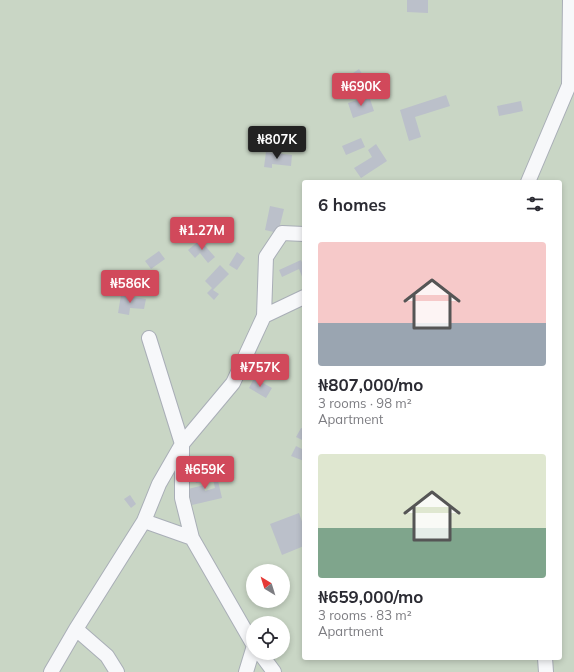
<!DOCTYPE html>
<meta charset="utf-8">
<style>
:root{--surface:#fff;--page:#f7f7f7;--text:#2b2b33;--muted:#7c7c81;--accent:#d1495b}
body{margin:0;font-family:Mulish,sans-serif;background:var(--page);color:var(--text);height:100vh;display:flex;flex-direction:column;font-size:15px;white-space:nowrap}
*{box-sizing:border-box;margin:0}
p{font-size:13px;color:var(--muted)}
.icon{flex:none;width:22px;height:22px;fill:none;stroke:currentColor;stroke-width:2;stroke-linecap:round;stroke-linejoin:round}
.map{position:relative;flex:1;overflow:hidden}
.details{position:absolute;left:302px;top:180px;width:260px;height:480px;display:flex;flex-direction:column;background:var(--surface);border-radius:4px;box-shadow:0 2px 6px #0003}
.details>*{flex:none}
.needle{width:26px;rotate:322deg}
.tools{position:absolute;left:246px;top:564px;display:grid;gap:8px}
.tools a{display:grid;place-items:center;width:44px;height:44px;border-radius:50%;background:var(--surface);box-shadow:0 2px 6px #0003;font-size:20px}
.price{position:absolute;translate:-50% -34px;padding:0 9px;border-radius:4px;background:var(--accent);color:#fff;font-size:13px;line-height:26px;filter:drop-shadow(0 1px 2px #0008)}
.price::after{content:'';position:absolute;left:50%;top:24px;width:12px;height:9px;margin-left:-6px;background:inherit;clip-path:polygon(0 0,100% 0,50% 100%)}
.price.on{background:#222;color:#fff}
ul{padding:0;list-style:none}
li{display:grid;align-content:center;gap:8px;height:212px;padding:0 16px}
li span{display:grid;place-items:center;height:124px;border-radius:4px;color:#555}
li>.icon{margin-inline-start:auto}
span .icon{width:72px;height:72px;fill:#fffc;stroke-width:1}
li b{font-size:17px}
h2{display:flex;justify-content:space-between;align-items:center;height:48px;padding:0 16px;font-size:17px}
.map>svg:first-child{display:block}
.green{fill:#c9d6c5;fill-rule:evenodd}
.building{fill:#bbc0ca}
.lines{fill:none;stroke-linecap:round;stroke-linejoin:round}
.minor-casing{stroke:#a9aeb7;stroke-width:16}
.minor{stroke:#f7f8fa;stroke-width:14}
</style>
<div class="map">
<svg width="574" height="672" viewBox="0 0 574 672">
<rect width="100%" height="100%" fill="#e4e7ec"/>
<path class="green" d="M0,0H574V672H0ZM304,182H560V658H304ZM253,571H283V601H253ZM253,623H283V653H253Z"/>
<path class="building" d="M407,0H428V13L407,12Z
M359,69L364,77L352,84L347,77Z
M446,95L450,106L415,117L421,137L409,141L400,110Z
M369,96L374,111L353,118L348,103Z
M521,101L523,111L499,116L497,106Z
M361,138L365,147L346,155L342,146Z
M376,144L387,161L361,178L354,168L372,157L368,150Z
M266,152L292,155L291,166L272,164V168L264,167Z
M270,206L284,209L278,233L265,230Z
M200,240L215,257L208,263L200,253L195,258L188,250Z
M159,251L165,259L151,269L145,261Z
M237,252L245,258L237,270L229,265Z
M301,260L304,267V278L303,279L299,269L282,277L279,270Z
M220,265L229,274L213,290L219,294L214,300L207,293L212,288L205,281Z
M121,295L146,299L144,309L130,308L129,315L118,313Z
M254,378L272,388L266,398L249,388Z
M301,428L304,429V441L296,437Z
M296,446L304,450V461L291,456Z
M216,472L222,498L192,505L188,489L204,485L205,491L215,488L213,479L196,483L194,477Z
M130,495L136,504L131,508L124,499Z
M299,513L304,527V546L282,555L270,524Z"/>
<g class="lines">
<defs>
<path id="minor" d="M528,182L569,85L570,0
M264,316L304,297
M149,338L182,444V498L192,538L253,644
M144,521L192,538
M76,629L107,656L117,672
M260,653L274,672
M545,658L546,672
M51,672L76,629L144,521L159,484L182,444L233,383L264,316L266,257L282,233L304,234
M246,672L253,649"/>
</defs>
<use href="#minor" class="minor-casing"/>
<use href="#minor" class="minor"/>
</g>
</svg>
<div class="tools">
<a><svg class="needle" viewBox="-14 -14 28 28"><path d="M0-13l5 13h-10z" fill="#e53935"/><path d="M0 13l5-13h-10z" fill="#7c7c81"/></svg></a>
<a><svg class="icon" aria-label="locate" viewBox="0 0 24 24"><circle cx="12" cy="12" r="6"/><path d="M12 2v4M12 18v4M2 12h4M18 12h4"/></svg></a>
</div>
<b class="price" style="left:361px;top:107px">₦690K</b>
<b class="price on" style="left:277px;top:160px">₦807K</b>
<b class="price" style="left:202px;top:251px">₦1.27M</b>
<b class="price" style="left:130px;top:304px">₦586K</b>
<b class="price" style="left:260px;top:388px">₦757K</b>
<b class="price" style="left:205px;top:490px">₦659K</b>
<section class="details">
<h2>6 homes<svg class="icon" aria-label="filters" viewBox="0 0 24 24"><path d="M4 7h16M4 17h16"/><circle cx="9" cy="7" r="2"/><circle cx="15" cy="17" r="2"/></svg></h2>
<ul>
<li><span style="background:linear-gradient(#f6c9c9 65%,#9aa5b1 0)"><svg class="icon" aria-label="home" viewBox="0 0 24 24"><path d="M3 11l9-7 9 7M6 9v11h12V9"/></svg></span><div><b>₦807,000/mo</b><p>3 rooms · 98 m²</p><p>Apartment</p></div></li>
<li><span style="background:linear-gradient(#dfe7d0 60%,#7fa58c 0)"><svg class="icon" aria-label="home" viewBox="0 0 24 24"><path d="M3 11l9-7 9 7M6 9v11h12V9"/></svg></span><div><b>₦659,000/mo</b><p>3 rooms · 83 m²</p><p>Apartment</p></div></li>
</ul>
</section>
</div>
